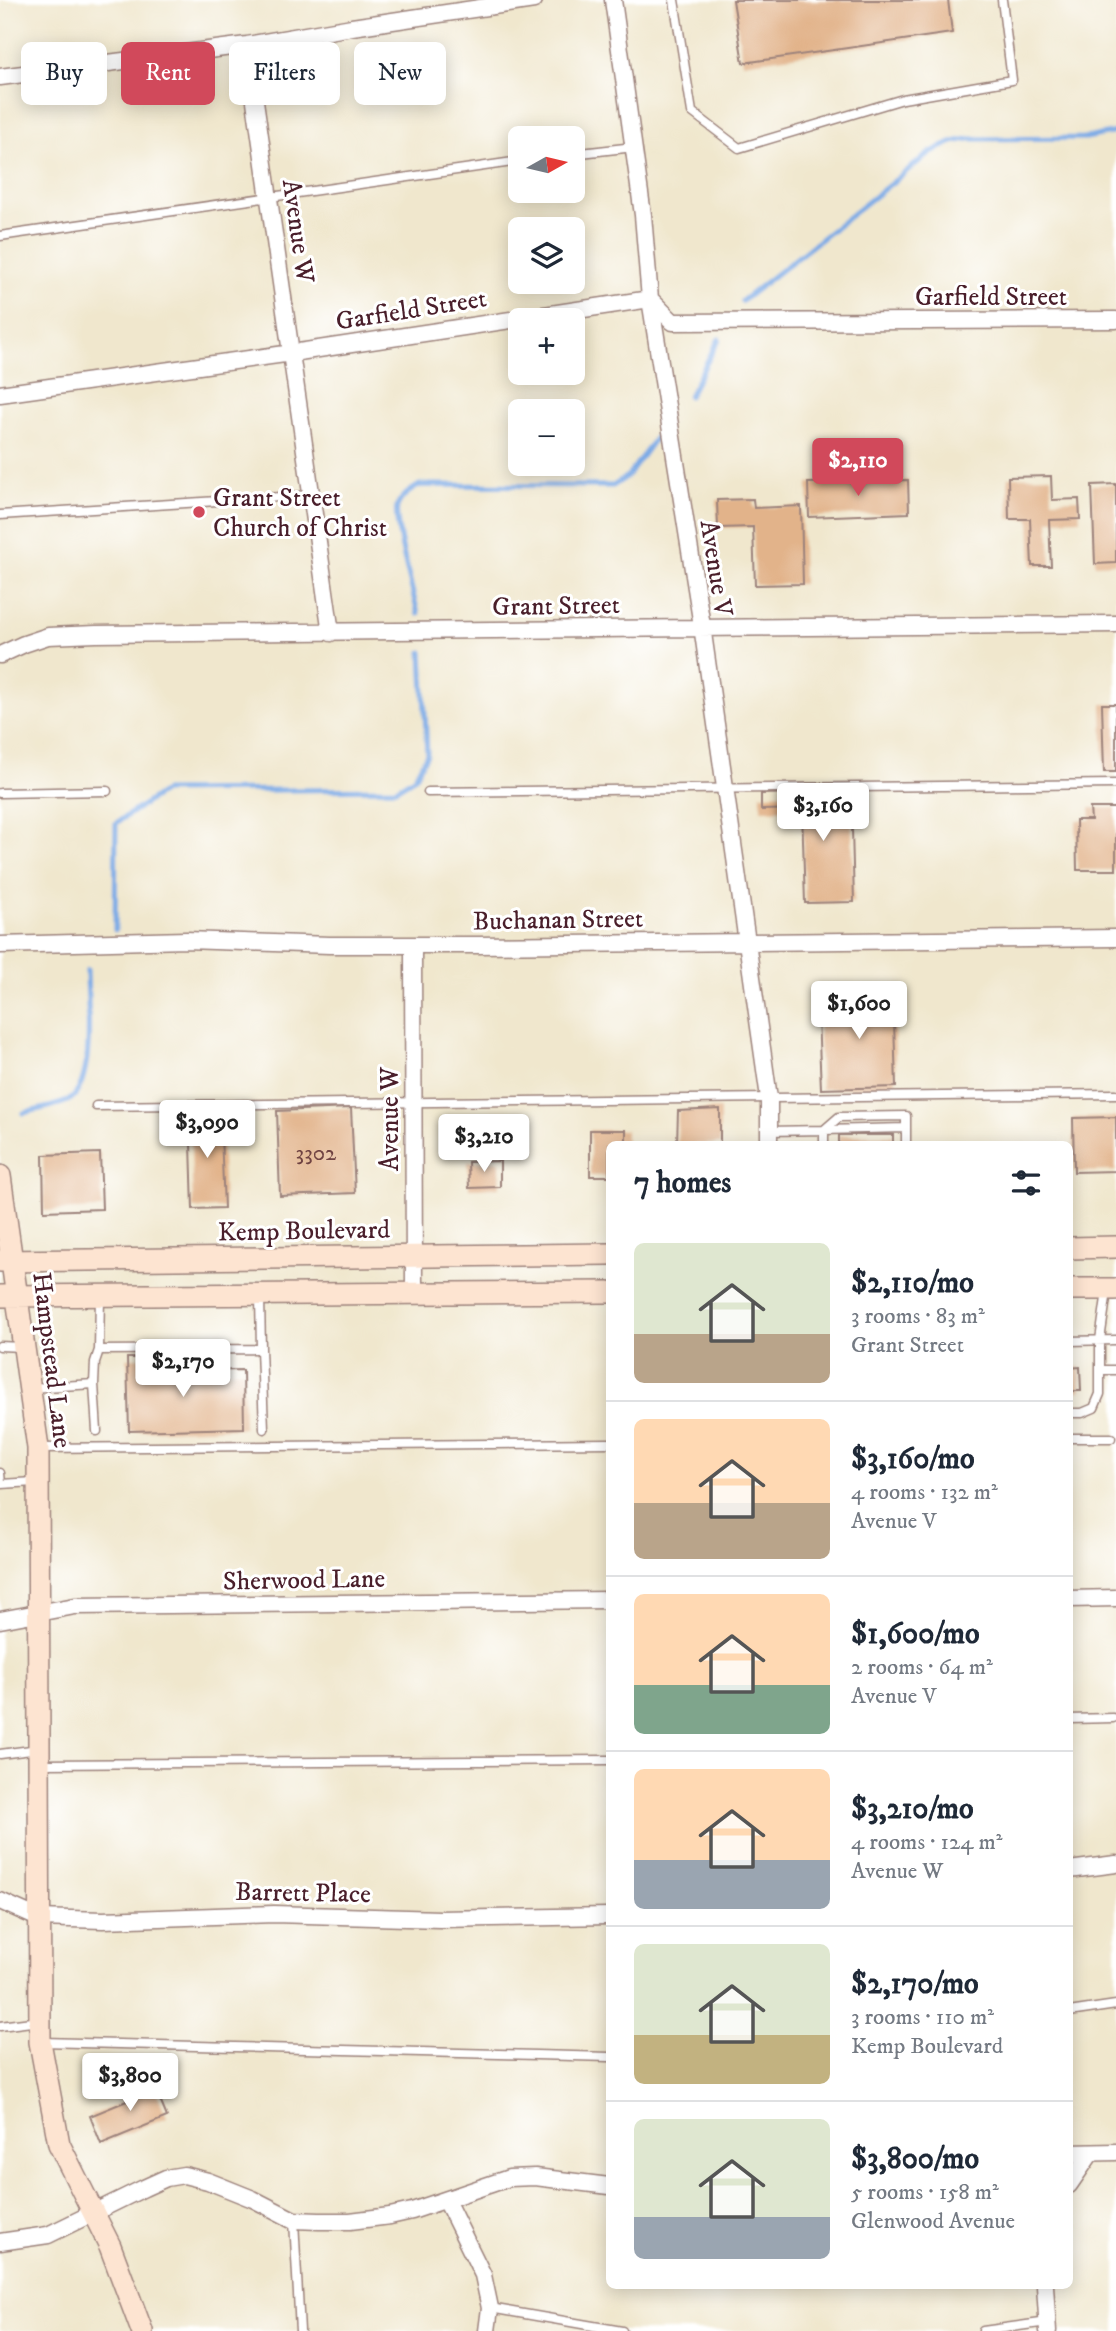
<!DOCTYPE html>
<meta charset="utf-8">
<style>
:root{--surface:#fff;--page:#f6f6f7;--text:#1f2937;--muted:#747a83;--line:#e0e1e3;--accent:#d1495b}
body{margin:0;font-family:"IM FELL DW Pica",serif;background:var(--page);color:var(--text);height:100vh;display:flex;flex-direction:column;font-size:26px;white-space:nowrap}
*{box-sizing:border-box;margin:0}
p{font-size:23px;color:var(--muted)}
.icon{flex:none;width:38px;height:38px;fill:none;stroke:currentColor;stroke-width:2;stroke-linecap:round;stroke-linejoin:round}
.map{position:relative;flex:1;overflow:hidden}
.side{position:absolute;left:606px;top:1141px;width:467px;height:1148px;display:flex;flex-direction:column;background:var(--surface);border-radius:10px;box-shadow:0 4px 18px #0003}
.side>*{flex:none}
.top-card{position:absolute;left:21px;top:42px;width:480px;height:63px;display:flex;gap:14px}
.needle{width:46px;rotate:82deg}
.tools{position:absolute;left:508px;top:126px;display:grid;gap:14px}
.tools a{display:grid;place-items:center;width:77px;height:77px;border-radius:10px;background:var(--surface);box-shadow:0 4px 18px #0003;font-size:35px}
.price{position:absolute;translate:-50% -60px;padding:0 16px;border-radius:7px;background:#fff;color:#222;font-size:23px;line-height:46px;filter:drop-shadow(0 2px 4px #0008)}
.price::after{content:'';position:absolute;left:50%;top:42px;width:21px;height:16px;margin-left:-10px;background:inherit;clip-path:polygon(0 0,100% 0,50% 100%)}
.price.selected{background:var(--accent);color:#fff}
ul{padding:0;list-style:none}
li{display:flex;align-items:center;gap:21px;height:175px;padding:0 28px}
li+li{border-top:2px solid var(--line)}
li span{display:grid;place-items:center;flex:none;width:196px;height:140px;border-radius:10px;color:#555}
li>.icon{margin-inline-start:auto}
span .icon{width:84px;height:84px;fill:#fffc;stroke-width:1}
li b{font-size:30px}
h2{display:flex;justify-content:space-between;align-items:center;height:84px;padding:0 28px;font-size:30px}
.tag{padding:0 24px;border-radius:10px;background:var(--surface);box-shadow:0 4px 18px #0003;font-size:24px;line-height:63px}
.tag.selected{background:var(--accent);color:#fff}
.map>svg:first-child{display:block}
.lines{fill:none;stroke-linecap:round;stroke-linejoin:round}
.stream{stroke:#7caae6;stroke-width:5}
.building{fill:#e2b38a}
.lane-casing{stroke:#9d837c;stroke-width:11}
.street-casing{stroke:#9d837c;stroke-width:19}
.secondary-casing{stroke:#9d837c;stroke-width:24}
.lane{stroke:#fff;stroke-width:8}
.street{stroke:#fff;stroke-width:16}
.secondary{stroke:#fde4d1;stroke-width:21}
.poi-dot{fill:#d1495b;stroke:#fff;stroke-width:2.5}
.labels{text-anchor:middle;stroke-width:6;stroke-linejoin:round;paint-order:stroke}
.number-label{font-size:23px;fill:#704443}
.street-label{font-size:26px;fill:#4a1f2b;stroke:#fff}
.poi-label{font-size:26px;fill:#4a1f2b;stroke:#fff;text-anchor:start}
</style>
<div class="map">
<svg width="1116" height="2331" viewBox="0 0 1116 2331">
<rect width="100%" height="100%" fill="#fff"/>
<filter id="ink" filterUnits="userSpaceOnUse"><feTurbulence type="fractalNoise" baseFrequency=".0143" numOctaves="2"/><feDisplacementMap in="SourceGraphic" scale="14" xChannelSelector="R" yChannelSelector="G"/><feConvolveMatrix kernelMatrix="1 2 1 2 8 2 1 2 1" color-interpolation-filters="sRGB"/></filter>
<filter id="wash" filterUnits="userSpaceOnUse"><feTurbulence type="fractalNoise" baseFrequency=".00686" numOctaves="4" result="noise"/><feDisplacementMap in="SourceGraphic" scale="28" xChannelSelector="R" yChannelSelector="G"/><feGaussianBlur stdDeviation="1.57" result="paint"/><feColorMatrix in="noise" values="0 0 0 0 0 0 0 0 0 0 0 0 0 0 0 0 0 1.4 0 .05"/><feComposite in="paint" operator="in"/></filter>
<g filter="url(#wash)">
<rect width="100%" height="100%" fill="#f0e7cd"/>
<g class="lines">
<path class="stream" d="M742,301L931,152L953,142L968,139L1086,138L1116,132
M689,396L719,339
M418,614C414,595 393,522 397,507C401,496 410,491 420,485L613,486L628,476L656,437
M115,930L116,823L164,791L396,789L415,777L427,754L422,652
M24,1113C35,1110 63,1105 71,1099C96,1078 87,1001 87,970"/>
</g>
<g id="blocks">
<path class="building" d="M733,0H948L952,33L743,63Z
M1051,476L1052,500L1079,499L1080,519L1049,520L1051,566H1032L1030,519H1009L1008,477Z
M908,480L909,513L809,517L808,483Z
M1116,484V563L1095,564L1092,485Z
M753,499L754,508L801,506L803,584L755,585L753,527L718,528L717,500Z
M1102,704H1116V772H1104Z
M851,792L854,902L805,903L802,809L761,810V794Z
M1090,808H1116V870H1077L1076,820H1091Z
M893,987L896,1087L821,1089L818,1017L841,1016L840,988Z
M351,1108L355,1193L280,1196L277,1111Z
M720,1109V1144H677L678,1111Z
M220,1110L224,1208L193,1209L190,1111Z
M1116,1117V1171L1074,1172L1073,1118Z
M590,1130H626V1144H609V1176H590Z
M839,1135H893V1144H839Z
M100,1153L102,1209L44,1211L43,1155Z
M500,1161V1187L469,1188L468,1162Z
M127,1358H151L152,1372L243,1370L244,1428L129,1431Z
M1080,1367L1081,1391H1069V1368Z
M150,2076L167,2117L101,2144L90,2116L139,2096L133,2083Z"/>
</g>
</g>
<g filter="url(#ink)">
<use href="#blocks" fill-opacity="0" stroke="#9d837c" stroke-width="2"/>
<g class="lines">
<defs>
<path id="lane" d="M674,0L692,112L739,148L903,99L1012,80L1002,0
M572,154L634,147
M0,236L520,161
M0,515L311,495
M428,792L1116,784
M0,793L107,791
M96,1106L1116,1094
M769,1131L824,1130L839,1117L906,1116V1144
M824,1144V1130L906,1128
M1069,1341L1116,1340
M0,1346L21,1347
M261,1349L264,1429
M99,1350L261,1349L260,1297
M1100,1370H1116
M94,1384L97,1431
M30,1388L94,1384L95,1362L99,1350L100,1296
M1069,1413H1082L1094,1408L1100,1394V1340L1107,1291
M1069,1438H1111
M38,1448L609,1443
M0,1473L1,1484L35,1482
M1069,1719L1113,1718
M0,1754L39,1749
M42,1764L609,1760
M1069,2012L1116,2005
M0,2026L39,2021
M42,2042L609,2057
M294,2220L300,2331
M490,2308L622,2331
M983,2331L1048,2322"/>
<path id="street" d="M613,0L643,215L650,299L702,626L747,942L769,1098V1144
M247,45L331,633
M0,77L247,45L352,27L534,0
M0,394L292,353L650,299L673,322L1116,320
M0,655L24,644L48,636L96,634L1116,624
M0,945L186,940L329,945H479L1116,938
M413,945L414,1293
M1069,1599L1116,1598
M0,1620L75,1606L609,1600
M1069,1870L1116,1864
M0,1901L38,1918L103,1920L274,1914L440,1919L609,1916
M1069,2153L1116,2152
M1069,2185L1091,2153
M446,2200L483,2275L490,2308L487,2331
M0,2242L48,2235L144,2188L166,2178L184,2175L208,2181L253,2199L294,2220L319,2221H350L390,2216L412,2211L509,2178L535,2177L609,2186
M1045,2286L1048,2331"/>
<path id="secondary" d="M0,1176L38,1448L40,2042L59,2144L110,2246L142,2331
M1069,1248L1116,1247
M0,1261L609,1254
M1069,1289H1116
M0,1296L609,1292"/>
</defs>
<use href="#lane" class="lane-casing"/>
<use href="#street" class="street-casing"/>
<use href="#secondary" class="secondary-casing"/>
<use href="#lane" class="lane"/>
<use href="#street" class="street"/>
<use href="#secondary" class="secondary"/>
</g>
</g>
<circle class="poi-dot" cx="199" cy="512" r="7"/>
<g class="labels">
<g class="number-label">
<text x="316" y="1160">3302</text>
</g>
<g class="street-label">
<text transform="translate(299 231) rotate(82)" y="9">Avenue W</text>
<text x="991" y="305">Garfield Street</text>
<text transform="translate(411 309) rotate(-9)" y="9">Garfield Street</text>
<text transform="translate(717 568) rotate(81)" y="9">Avenue V</text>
<text transform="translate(556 605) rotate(-1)" y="9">Grant Street</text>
<text transform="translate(558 919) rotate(-1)" y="9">Buchanan Street</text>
<text transform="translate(389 1119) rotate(-90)" y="9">Avenue W</text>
<text transform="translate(304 1230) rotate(-1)" y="9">Kemp Boulevard</text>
<text transform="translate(53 1360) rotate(83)" y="9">Hampstead Lane</text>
<text transform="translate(304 1579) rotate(-1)" y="9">Sherwood Lane</text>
<text transform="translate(303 1892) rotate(1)" y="9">Barrett Place</text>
</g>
<g class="poi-label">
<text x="213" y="506">Grant Street<tspan x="213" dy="30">Church of Christ</tspan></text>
</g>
</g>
</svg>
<div class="tools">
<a><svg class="needle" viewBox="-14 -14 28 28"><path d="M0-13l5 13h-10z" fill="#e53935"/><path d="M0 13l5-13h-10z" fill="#747a83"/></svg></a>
<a><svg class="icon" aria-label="layers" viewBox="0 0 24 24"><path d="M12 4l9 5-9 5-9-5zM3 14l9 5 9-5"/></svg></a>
<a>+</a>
<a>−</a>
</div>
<b class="price selected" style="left:858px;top:498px">$2,110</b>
<b class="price" style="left:823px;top:843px">$3,160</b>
<b class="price" style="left:859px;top:1041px">$1,600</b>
<b class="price" style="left:207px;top:1160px">$3,090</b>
<b class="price" style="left:484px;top:1174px">$3,210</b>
<b class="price" style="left:183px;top:1399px">$2,170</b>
<b class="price" style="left:130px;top:2113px">$3,800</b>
<div class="top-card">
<a class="tag">Buy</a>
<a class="tag selected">Rent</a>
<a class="tag">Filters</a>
<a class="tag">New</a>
</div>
<section class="side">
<h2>7 homes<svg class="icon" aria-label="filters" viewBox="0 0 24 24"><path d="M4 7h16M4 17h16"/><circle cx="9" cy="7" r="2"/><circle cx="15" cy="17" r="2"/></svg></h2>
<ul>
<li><span style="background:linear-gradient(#dfe7d0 65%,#b9a48a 0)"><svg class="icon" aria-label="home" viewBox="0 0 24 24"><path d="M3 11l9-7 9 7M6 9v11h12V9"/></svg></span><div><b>$2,110/mo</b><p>3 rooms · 83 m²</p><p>Grant Street</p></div></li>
<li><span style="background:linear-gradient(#ffd9b3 60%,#b9a48a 0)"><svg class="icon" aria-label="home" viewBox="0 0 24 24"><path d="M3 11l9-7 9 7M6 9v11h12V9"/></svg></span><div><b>$3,160/mo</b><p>4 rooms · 132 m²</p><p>Avenue V</p></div></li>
<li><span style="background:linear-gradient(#ffd9b3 65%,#7fa58c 0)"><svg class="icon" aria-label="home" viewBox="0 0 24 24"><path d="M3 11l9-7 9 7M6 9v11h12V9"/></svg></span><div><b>$1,600/mo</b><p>2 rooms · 64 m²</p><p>Avenue V</p></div></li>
<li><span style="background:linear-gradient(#ffd9b3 65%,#9aa5b1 0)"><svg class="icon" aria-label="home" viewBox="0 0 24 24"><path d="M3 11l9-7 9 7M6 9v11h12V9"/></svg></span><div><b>$3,210/mo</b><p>4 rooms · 124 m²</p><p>Avenue W</p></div></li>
<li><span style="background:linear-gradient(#dfe7d0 65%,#c2b280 0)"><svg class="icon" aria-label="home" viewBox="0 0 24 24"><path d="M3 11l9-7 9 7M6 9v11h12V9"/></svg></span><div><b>$2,170/mo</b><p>3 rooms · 110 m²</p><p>Kemp Boulevard</p></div></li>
<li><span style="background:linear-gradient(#dfe7d0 70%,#9aa5b1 0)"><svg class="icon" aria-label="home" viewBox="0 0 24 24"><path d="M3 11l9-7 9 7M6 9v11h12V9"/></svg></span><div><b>$3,800/mo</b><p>5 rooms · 158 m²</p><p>Glenwood Avenue</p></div></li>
</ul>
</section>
</div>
